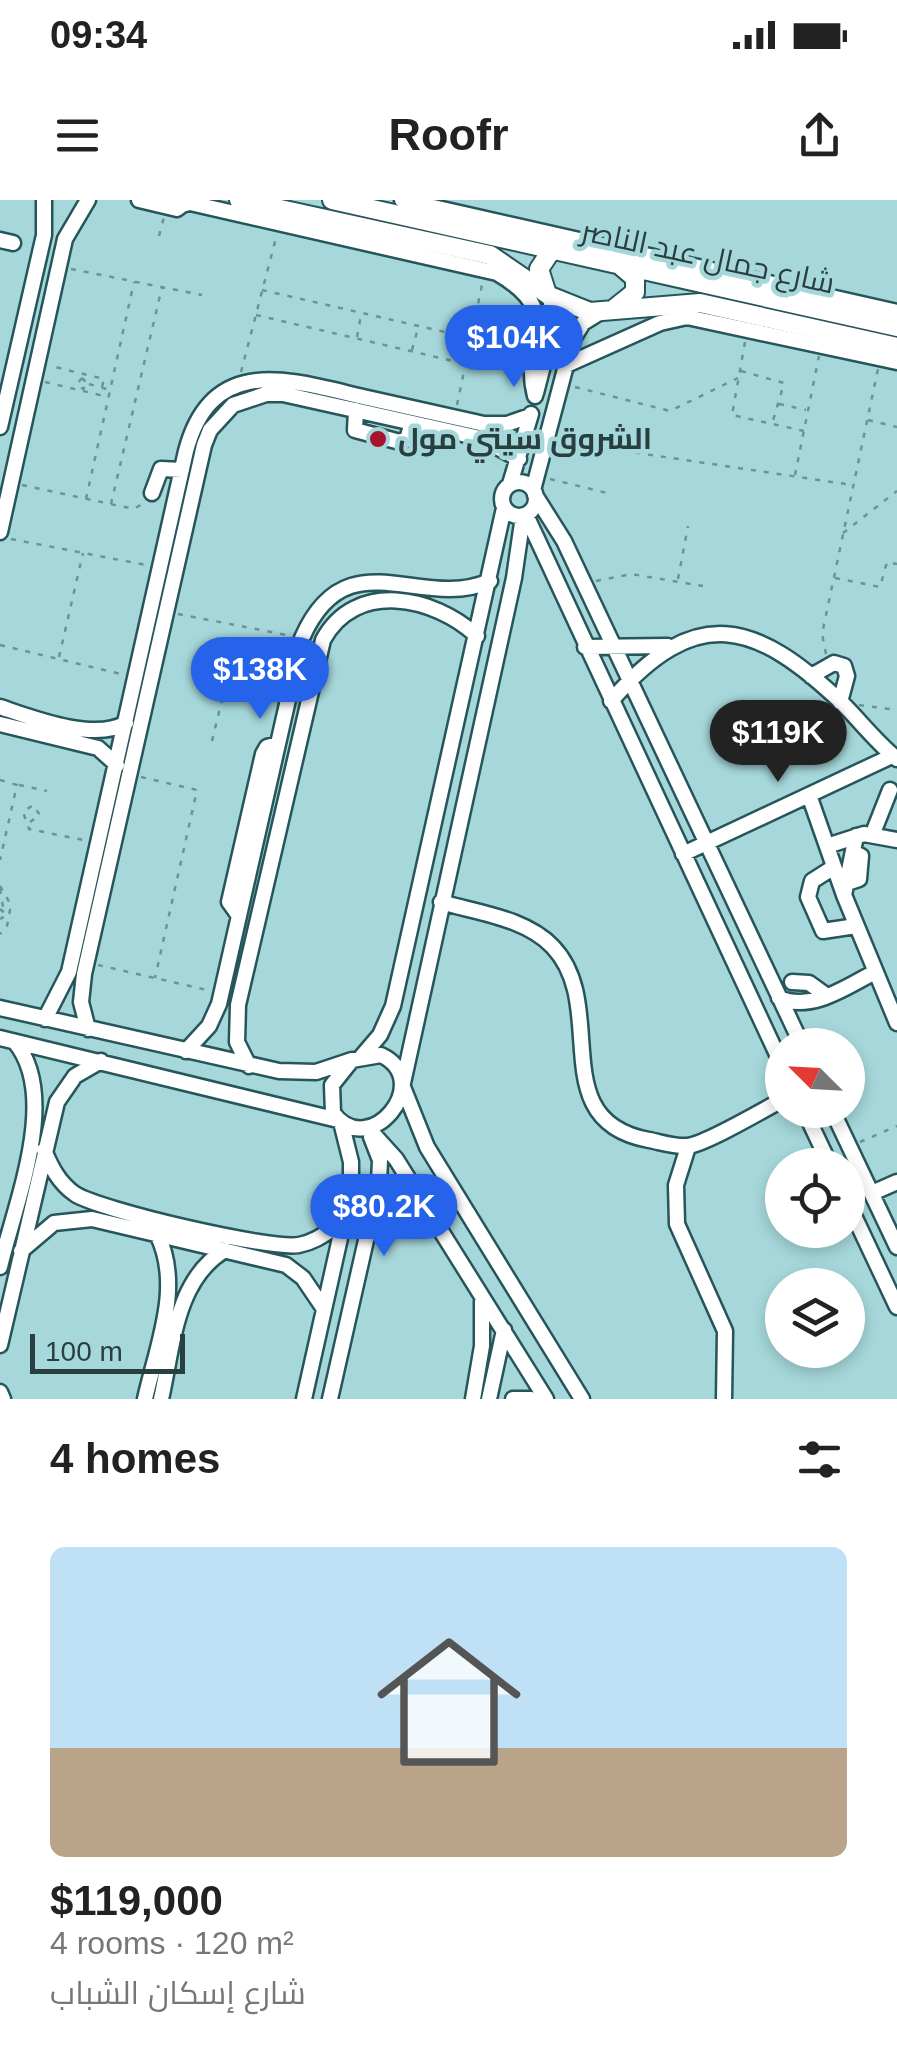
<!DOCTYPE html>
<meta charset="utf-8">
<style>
:root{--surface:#fff;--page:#f6f6f6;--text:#222;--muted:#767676;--accent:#2563eb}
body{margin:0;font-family:Helvetica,Cairo,sans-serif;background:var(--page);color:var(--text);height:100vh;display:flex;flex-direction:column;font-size:38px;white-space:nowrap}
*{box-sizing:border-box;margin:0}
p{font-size:32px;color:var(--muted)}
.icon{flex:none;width:55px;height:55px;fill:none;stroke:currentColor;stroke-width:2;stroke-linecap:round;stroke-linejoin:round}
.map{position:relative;height:1199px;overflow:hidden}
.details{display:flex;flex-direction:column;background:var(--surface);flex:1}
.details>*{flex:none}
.needle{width:65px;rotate:294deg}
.tools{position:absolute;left:765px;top:828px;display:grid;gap:20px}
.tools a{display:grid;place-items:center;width:100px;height:100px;border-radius:50%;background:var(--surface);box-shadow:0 5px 15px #0003;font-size:50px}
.scale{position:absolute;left:30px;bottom:25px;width:155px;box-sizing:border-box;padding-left:10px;border:5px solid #293e3f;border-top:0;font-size:28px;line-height:35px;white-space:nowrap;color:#293e3f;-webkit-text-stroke:8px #a6d8db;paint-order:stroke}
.price{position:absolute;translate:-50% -85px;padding:0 22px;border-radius:35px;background:var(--accent);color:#fff;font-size:32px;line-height:65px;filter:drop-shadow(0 2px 5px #0008)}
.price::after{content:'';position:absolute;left:50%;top:60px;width:30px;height:22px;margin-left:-15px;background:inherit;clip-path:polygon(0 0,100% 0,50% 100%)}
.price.selected{background:#222;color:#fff}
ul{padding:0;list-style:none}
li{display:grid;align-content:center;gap:20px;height:530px;padding:0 50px}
li span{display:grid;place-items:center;height:310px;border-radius:15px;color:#555}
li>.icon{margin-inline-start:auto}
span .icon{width:180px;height:180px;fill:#fffc;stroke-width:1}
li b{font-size:42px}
h2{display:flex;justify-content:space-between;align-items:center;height:120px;padding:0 50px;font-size:42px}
.status{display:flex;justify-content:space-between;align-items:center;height:70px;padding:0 50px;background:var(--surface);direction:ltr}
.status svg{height:28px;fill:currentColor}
header{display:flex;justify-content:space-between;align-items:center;height:130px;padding:0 50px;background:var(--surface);font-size:45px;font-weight:700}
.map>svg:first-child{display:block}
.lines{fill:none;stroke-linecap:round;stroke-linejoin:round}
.minor-casing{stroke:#265659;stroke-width:19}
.major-casing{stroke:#265659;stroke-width:22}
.path{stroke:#6e9295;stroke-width:2.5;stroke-dasharray:5 8;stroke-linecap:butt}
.minor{stroke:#fff;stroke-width:14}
.major{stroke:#fff;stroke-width:18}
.poi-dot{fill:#a9122c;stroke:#a6d8db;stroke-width:4}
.labels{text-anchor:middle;stroke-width:9;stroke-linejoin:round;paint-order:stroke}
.street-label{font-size:30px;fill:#293e3f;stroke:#a6d8db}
.poi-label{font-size:30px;font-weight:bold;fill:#293e3f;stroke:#a6d8db;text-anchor:start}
</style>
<div class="status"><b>09:34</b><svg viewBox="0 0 49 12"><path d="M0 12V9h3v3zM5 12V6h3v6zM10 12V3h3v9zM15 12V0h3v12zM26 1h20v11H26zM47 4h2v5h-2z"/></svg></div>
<header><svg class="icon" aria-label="menu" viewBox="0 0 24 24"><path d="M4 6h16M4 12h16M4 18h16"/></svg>Roofr<svg class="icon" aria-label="share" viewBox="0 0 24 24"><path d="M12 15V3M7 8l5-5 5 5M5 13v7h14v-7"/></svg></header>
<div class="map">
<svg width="897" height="1199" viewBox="0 0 897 1199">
<rect width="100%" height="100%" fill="#a6d8db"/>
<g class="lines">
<defs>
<path id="minor" d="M139,0L177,9L185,3
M177,0L497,73C567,114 520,139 535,196
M402,0L897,112
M0,40L13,43
M564,166L660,123L687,117L897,162
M536,193L554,123L550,96
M356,210L355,230L400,242L407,239L412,223
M0,227L44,35V0
M502 299a17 17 0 1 1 34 0a17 17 0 1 1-34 0Z
M510,284L531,214
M533,290L573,139L583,123L599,113
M152,293L161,269L182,270
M535,295L564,341L802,845
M526,315L782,865
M0,332L65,39L88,0
M585,447L668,446
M811,476L834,463L844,466L847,476L840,502
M611,501C696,403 755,420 843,504C861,522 877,543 897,559
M0,507C33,518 94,542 126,523
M0,524L98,548L117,565
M809,595L844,695L897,823
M873,633L890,590
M827,646L864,634L897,640
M683,654L892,556
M834,667L812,681L808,697L823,731L856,726
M847,683L859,679L861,656L853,652
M844,695L856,636
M441,702C478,713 526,718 553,747C610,807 543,921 649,940C660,942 675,947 687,946C704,945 763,910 782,900
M239,716L229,702L263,554L267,547L278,544
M792,782L809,783L827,796
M779,798C812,812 846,787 875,772
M0,808L279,871L316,872L352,860
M45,819L69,772L186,251C212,153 290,180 363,197C404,206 444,215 484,224H507L530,216
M88,829L81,802L84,774L204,245L210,230L233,205L266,194H283L480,238L519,259
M0,838L338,920
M186,851L209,826L219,804L302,438C347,336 420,412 490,381
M381,855C436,881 369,962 333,913L332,885L352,860Z
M362,856L380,835L393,806L504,308
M249,866L237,842L238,805L323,440C355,380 434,396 477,436
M403,883L514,378L523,316
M403,887L427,947L582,1199
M804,910L830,965
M832,910L897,1047
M368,928L396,959L546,1199
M688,947L676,985L677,1024L725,1131L724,1199
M44,950C51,967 59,983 75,994C100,1010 269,1050 299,1045C321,1041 334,1025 353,1017L369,1026
M872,993L897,982
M848,1003L897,1107
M21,1051L54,1023L92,1019L286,1065L303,1078L324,1109
M0,1067C15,1003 60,897 15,842
M0,1145L57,902L75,876L101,861
M0,1192L3,1199
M145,1199C157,1145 183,1086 157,1034
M161,1199C173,1147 175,1080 225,1050
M304,1199L351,989V962L341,922
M330,1199L379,983L380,960L371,937
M473,1199L482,1146V1101
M489,1199L504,1130
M513,1199H531"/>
<path id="major" d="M239,0L490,55L550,96L590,112L700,103L897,147
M332,0L897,127
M186,2L191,0
M547,94L539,69L551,51
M615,108L635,92V78L622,67"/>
</defs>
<use href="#minor" class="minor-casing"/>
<use href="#major" class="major-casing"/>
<path class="path" d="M159,36L164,17
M71,69L202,95
M262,90L471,138
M256,115L466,164
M357,137L361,115
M745,142L732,215L804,231
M412,150L418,128
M741,171L784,183L772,224
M241,172L277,34
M82,178L88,184L83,189L77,184Z
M45,182L100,195L104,179L51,166
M89,184L110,190
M575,187L670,211L738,178
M779,204L806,210
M457,205L483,80
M868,220L897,227
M558,241L852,285
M795,275L819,156
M550,279L607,293
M22,285L134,309L145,302
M86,299L134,82
M111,304L162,87
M843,333L897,291
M11,339L146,365
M835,378L880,387L887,362L897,364
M678,379L688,326
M596,381L631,374L703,386
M178,414L292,436
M0,445L125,475
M826,454L822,434L878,169
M59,457L83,353
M859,505L897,510
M212,541L228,475L277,483
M141,577L197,590L155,778
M0,580L17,585L0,660
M19,585L47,591
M30,622L40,615L33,605L23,612L29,629L88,641
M0,686L11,705L7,726L0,734
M0,689L3,707
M0,709L7,715L0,719
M98,765L207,790
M860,942L897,926"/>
<use href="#minor" class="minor"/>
<use href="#major" class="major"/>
</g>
<circle class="poi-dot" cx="378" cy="239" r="10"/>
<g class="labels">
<g class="street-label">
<text transform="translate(708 57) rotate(12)" y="10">شارع جمال عبد الناصر</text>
</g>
<g class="poi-label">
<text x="398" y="249">الشروق سيتي مول</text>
</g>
</g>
</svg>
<div class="tools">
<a><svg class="needle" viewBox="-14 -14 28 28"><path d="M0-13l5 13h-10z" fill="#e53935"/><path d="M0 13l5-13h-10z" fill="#767676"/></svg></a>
<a><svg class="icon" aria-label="locate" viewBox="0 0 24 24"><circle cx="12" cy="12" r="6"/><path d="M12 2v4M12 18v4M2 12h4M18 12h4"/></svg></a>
<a><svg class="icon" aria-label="layers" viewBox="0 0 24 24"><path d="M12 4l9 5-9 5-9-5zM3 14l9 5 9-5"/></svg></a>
</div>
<div class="scale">100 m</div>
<b class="price" style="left:514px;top:190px">$104K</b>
<b class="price" style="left:260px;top:522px">$138K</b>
<b class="price selected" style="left:778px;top:585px">$119K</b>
<b class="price" style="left:384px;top:1059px">$80.2K</b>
</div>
<section class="details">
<h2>4 homes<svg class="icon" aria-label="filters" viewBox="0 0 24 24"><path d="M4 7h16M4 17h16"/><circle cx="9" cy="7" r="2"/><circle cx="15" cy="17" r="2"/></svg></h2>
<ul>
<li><span style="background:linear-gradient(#bfe0f5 65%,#b9a48a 0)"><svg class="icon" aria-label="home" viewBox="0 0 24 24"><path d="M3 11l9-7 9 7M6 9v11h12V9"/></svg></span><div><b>$119,000</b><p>4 rooms · 120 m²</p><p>شارع إسكان الشباب</p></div></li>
</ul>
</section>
